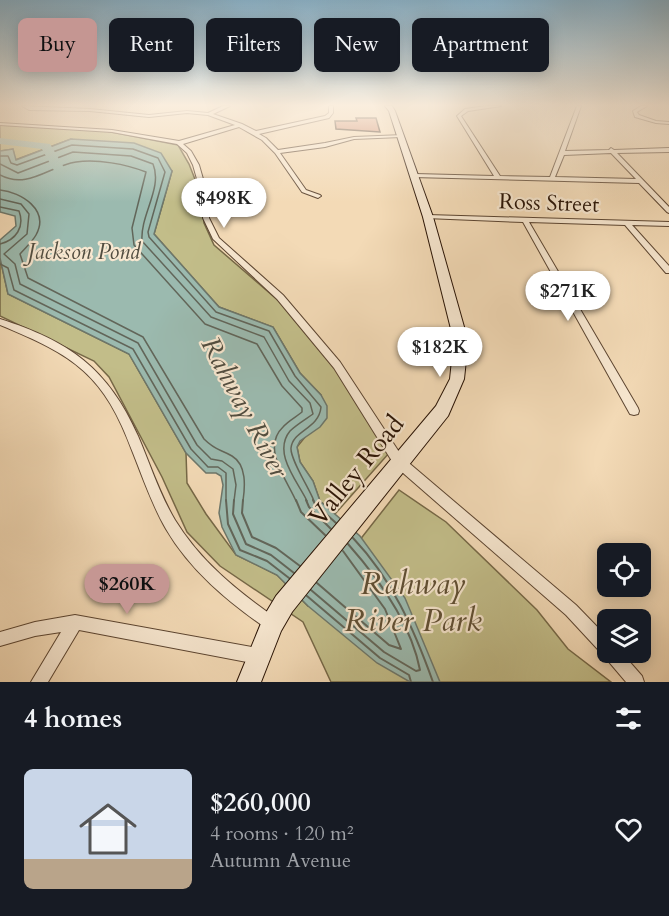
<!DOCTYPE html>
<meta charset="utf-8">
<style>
:root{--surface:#171b24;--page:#242831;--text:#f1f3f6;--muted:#9ea1a6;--line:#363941;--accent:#c59692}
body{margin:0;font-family:Cardo,serif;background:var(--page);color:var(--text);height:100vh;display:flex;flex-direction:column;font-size:22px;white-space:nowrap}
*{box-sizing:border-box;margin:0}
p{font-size:20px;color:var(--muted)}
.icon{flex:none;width:33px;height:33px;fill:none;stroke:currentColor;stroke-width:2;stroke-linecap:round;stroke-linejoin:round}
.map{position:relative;height:682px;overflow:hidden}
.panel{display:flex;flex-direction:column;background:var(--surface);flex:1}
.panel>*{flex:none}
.hud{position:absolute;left:18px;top:18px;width:633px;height:54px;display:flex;gap:12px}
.controls{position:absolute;left:597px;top:543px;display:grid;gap:12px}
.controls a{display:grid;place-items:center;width:54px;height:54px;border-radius:9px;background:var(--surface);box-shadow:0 3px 15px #0003;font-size:30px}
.price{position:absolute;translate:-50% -51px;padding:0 14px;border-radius:21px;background:#fff;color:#222;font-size:20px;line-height:39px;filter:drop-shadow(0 2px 3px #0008)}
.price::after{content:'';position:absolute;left:50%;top:36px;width:18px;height:14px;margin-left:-9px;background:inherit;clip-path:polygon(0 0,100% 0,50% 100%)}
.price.current{background:var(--accent);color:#111}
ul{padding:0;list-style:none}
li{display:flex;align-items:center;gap:18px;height:150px;padding:0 24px}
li+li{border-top:2px solid var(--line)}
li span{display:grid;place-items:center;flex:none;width:168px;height:120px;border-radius:9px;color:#555}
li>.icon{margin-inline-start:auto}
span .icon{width:72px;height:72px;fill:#fffc;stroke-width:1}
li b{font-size:26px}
h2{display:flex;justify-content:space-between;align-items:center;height:72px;padding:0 24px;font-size:26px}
.tag{padding:0 21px;border-radius:9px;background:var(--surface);box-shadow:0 3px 15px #0003;font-size:21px;line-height:54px}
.tag.current{background:var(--accent);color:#111}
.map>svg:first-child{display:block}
.green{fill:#c2bd89;stroke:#766847;stroke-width:1.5}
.water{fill:#9bbaaf;stroke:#6d776b;stroke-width:1.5}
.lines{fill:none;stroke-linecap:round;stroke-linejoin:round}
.shore-far1{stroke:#62665a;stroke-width:1.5}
.shore{stroke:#62665a;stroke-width:2}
.river{fill:#9bbaaf;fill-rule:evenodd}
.building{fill:#cb8268;stroke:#291305;stroke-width:1.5}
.street-casing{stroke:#5c4531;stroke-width:2}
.secondary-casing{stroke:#291305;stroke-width:2}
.street{fill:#f7e7d0;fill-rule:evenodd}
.secondary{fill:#f7e7d0;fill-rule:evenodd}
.labels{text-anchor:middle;stroke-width:4.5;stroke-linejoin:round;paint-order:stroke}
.far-street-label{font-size:22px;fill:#291305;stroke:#f7e7d0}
.far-water-label{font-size:22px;font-style:italic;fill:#514d40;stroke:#f7e7d0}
.street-label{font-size:26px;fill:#291305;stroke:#f7e7d0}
.water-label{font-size:27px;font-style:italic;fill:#514d40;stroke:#f7e7d0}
.near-park-label{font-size:32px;font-style:italic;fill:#5f4e33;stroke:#f7e7d0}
</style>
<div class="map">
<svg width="669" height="682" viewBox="0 0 669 682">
<rect width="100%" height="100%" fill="#f3dab6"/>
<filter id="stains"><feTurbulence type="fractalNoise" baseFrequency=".00333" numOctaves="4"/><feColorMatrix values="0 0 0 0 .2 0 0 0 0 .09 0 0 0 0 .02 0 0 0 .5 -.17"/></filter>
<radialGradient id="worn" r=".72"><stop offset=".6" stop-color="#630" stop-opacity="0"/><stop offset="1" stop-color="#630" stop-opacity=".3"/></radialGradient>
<path class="green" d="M0,125L106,131L178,145L189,164L202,197L204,223L214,245L288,309L337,365L390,452L335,514L320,501L313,481L300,462L297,447L305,437L321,395L300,373L273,327L219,307L154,234L172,171L71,139L15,160L13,149L0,151Z
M0,258L8,294L129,354L186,453L187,483L206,514L236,555L277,575L308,606L399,490L446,522L537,610L568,649L611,682H331L303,622L220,566L187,532L162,477L109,377L94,361L0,316Z"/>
<path class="water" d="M71,139L134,143L161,153L172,171L154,234L219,307L273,327L300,373L321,395L327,406V418L320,427L300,441L297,447L300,462L313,481L320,501L360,536L405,598L440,682H410L377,663L308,606L277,575L236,555L222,527L219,513L223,485L221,476L216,473H206L186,453L129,354L8,294L0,258V240L16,226L15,216L0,212V151L13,149L16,160Z"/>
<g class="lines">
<path class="shore-far1" d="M0,156H8L11,163L17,165L72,145L133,149L158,158L165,172L148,232L149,237L216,312L269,331L295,376L321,407C319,429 293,430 291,448C290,459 309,488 314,501
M0,164L18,173L73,152L131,156L153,164C163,188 140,215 142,241L211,317L264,337L289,381L310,403L313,414C306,419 296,425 290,431C272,453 298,482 307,501
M0,175C28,190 49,166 76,162C98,159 125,164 146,172L132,228L134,245L205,324L257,344L282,386L302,408V412C296,417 288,421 283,427C261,448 287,480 296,501
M0,190C21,192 50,210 36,235C32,242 25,248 20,254L28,278L143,337L204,439C216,451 220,449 232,456C247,465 245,487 243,501
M0,199L21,204L29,214L27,234L4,254L15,264L20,284L138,343L197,445L211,459L222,461L233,469L236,485L234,501
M0,207L19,211C25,227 16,240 0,244
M0,264L8,268L14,290L133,349L191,449L208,467H218L226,473V501"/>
<path class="shore" d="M226,500L228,524L240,550L267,561L289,578
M234,500L233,514L246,544L271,555L294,573
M243,500L242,513L252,537L276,548L300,566
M296,500L301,512L325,535
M306,500L309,507L331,529
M313,500L315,504L336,523
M353,538C392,579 414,629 433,682
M317,583L389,645L401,649L385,609L343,551
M311,590L384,652L416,671L420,670C411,623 379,579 348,544
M307,596L380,658L409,675L411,682"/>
<path class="river" d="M0,138L50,144L66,171L64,174H56L42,149L0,144Z"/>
</g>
<path class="building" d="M356,118H376L380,132L336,129L335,121H357Z"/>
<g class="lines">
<defs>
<path id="street" d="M22,106L90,109L149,115L187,111L208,113L223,106H230L213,114L242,124L256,131L325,116L329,113V106H333V113L329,118L259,134L266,138L278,150L325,143L354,137L403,135V137H401L354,139L325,147L280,153L306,190L320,195L321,196L318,198L302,192L275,153L262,140L239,127L183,144L191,151L199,165L209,200V218L219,238L283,295L340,362L403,458L576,605L608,638V652H621L642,676L644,682H626L604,656L566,615L395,466L334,368L277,299L213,239L203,218V200L193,165L187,153L177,144L112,132L0,125V123L112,130L179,141L235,125L208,115L187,113L149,117L90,111L29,110Z
M486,106H501L468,111L461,116L500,176L550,177L577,106H581L565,151L609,150L611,148L614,150L669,148V152L617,153L669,207V213L667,212L639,183L413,177V175L415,174L494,176L457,116L465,109ZM611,153L636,179L555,177L564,155Z
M641,106H647L637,112L639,115L656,121L669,122V124L656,123L635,117L633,111Z
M428,215L669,222V226L632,225L669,266V273H666L625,225L529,222L638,408L639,411L638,414L634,415L630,414L523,222L426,218V216Z
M0,319C69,341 108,368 138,436C150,464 159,493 175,520C200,561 237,591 276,618L278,623L276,628L271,630L266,628C227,601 190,570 166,529C152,505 143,478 133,453C104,374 75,356 0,325Z
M75,615L257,648L262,651L265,656L262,661L257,664L79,630L48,682H31L61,632L35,636L0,646V632L35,622Z"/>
<path id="secondary" d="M385,106H392L395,111L433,217L468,341L464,379L448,416L292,612L281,631L261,682H237L264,616L276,596L436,406L450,379L454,341L423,217L389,111Z"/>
</defs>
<use href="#street" class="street-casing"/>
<use href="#secondary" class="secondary-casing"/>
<use href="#street" class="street"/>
<use href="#secondary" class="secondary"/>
</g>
<linearGradient id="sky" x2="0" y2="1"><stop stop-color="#89b6d1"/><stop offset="0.52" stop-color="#faeede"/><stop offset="1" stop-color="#faeede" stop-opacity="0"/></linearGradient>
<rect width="669" height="202" fill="url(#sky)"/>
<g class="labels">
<g class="far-street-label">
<text transform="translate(549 202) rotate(2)" y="8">Ross Street</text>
</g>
<g class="far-water-label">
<text x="84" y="259">Jackson Pond</text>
</g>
<g class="street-label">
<text transform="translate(356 470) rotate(-51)" y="9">Valley Road</text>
</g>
<g class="water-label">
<text transform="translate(245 407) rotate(62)" y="9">Rahway River</text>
</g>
<g class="near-park-label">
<text x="413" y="594">Rahway<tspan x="413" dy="37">River Park</tspan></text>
</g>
</g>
<rect width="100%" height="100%" filter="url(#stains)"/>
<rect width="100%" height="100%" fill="url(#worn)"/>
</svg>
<div class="controls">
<a><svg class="icon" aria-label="locate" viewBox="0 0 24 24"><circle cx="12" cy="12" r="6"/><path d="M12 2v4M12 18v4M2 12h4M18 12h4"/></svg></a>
<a><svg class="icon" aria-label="layers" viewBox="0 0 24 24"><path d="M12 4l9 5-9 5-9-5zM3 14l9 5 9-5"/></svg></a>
</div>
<b class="price" style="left:224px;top:229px">$498K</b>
<b class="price" style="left:568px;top:322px">$271K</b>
<b class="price" style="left:440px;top:378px">$182K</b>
<b class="price current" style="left:127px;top:615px">$260K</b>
<div class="hud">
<a class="tag current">Buy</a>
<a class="tag">Rent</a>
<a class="tag">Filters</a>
<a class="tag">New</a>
<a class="tag">Apartment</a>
</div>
</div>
<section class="panel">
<h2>4 homes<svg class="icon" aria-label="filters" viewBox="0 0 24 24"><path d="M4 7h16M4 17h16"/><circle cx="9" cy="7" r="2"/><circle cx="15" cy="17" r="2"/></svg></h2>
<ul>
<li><span style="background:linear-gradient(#c9d6e8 75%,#b9a48a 0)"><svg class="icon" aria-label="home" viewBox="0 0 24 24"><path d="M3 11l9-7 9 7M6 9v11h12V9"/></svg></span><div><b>$260,000</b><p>4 rooms · 120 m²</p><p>Autumn Avenue</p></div><svg class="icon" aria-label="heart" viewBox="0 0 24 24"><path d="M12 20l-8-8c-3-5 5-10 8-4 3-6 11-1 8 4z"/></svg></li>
</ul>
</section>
